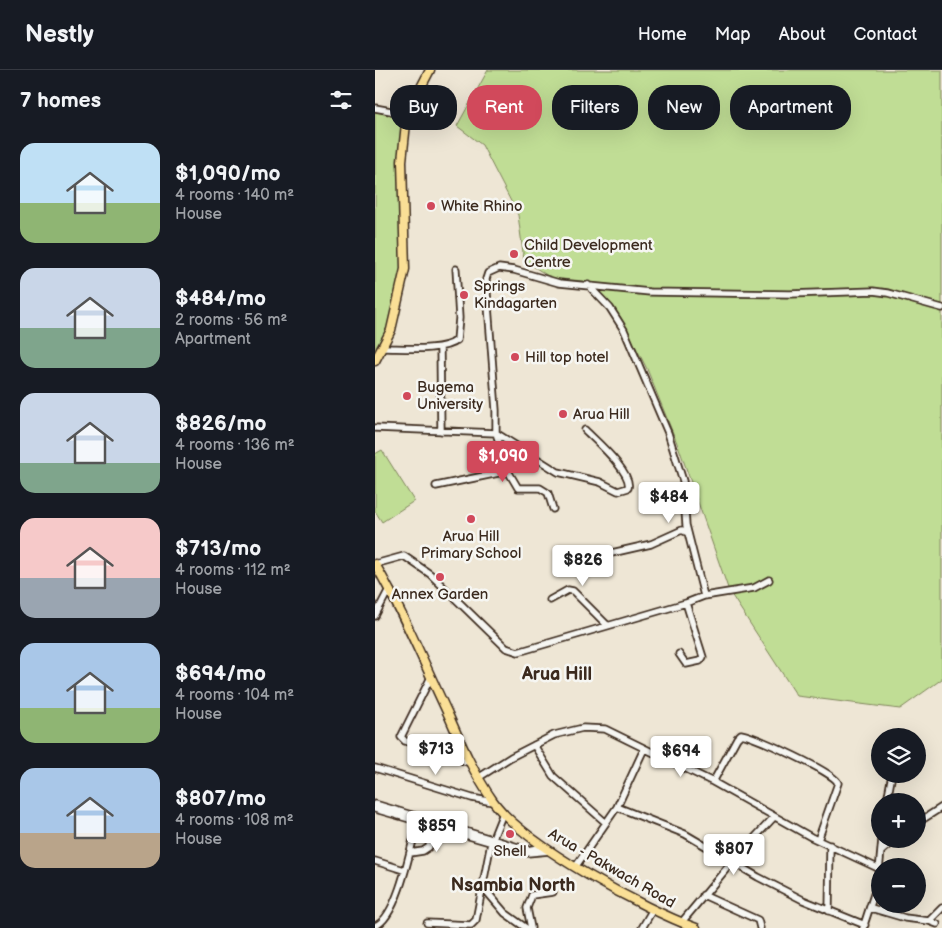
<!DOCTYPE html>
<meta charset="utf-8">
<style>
:root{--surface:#171b24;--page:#242831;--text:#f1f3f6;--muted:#9ea1a6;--line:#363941;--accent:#d1495b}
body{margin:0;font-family:"Balsamiq Sans",sans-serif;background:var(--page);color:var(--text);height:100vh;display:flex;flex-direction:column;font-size:19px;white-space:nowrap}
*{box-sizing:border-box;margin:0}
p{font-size:16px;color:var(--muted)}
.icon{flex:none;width:28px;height:28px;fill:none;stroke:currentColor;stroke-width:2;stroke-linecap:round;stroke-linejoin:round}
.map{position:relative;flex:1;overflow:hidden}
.drawer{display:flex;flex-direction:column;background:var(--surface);width:375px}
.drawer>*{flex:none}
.banner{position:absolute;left:15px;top:15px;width:475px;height:45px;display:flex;gap:10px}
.tools{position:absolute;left:496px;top:658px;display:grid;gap:10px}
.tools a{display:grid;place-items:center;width:55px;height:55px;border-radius:50%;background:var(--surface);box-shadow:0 5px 20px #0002;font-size:25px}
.price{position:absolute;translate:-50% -42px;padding:0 11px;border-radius:5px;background:#fff;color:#222;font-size:16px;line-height:32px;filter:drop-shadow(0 1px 2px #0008)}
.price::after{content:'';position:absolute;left:50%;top:30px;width:15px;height:11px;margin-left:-8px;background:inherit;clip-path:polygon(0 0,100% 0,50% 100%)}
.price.current{background:var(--accent);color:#fff}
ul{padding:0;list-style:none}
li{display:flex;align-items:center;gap:15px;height:125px;padding:0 20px}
li span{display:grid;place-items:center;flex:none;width:140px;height:100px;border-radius:15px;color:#555}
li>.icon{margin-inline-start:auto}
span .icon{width:60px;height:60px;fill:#fffc;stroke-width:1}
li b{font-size:21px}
h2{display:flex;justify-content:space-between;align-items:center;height:60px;padding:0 20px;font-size:21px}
.pill{padding:0 18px;border-radius:20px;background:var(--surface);box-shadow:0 5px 20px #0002;font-size:18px;line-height:45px}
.pill.current{background:var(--accent);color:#fff}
header{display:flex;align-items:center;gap:30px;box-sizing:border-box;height:70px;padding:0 25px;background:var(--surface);border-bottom:1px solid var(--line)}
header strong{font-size:24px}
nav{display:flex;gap:28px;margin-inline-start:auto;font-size:18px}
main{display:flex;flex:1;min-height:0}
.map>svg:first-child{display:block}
.green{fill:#c0dd95;stroke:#7e845a}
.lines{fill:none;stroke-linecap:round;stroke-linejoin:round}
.minor-casing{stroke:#3b2a1e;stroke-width:9}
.major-casing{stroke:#3b2a1e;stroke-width:11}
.minor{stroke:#f6f6f2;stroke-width:5.5}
.major{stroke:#fadf96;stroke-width:8}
.poi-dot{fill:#d1495b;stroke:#f6f6f2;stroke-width:2}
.labels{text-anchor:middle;stroke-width:5;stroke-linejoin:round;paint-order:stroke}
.poi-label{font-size:15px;fill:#3b2a1e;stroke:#f6f6f2;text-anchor:start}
.street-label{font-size:15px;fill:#3b2a1e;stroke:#f6f6f2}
.quarter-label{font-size:18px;font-weight:bold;fill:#3b2a1e;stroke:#f6f6f2}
</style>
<header>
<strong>Nestly</strong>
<nav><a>Home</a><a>Map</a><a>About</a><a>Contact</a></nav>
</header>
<main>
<section class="drawer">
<h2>7 homes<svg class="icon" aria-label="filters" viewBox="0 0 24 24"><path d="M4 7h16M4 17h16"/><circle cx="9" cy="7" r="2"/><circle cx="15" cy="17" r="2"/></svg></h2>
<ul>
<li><span style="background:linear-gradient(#bfe0f5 60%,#8fb573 0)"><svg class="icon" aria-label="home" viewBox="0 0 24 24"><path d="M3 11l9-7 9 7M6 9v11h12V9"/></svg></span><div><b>$1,090/mo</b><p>4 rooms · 140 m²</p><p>House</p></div></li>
<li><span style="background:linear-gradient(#c9d6e8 60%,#7fa58c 0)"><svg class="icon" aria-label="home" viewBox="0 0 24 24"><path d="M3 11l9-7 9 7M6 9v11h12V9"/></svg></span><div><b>$484/mo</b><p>2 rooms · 56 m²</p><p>Apartment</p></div></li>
<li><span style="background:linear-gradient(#c9d6e8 70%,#7fa58c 0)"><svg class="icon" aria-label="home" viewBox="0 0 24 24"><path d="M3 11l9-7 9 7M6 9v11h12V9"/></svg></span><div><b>$826/mo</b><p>4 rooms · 136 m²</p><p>House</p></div></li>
<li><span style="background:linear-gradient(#f6c9c9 60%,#9aa5b1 0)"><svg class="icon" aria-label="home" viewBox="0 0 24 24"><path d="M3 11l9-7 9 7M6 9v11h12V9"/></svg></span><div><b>$713/mo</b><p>4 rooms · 112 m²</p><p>House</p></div></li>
<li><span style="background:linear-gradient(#a9c7e8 65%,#8fb573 0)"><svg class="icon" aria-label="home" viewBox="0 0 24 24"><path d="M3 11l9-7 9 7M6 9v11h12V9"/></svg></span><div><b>$694/mo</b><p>4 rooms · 104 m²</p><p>House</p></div></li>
<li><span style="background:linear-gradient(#a9c7e8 65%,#b9a48a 0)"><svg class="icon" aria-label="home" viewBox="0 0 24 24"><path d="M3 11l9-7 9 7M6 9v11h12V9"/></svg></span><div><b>$807/mo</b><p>4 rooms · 108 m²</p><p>House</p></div></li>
</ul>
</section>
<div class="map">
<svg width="567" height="858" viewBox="0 0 567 858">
<rect width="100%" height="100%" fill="#eee6d5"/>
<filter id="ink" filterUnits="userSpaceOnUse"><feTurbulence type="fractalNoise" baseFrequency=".02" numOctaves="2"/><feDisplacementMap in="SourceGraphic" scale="10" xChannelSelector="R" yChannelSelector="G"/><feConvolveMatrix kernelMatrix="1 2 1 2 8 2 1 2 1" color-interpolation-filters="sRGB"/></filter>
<g filter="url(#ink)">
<path class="green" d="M113,0H567V609L525,639L422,626L354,521L304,378L272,299L245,246L220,219L208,211L176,208L149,190L143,145L107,75L82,56Z
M0,41L26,49V126L30,188L20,245L0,286Z
M7,380L39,431L7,452L0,441V384Z"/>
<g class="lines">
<defs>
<path id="minor" d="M0,38L32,44
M213,215L235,238L249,260L293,363L308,411L311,455L329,526
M65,277L66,361
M9,278C28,278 68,282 82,270L84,248L81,199
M0,358L121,363V340L111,209L113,203L124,198L139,200L184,213L275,222L415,224L498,221L513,223L567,238
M121,363L183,402L225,412L243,421L253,418C258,403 221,371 210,360
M133,401L143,418H165L173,423L178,439
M61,416L133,401L121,363
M219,487L276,474L307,460L313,463
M0,494L29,486L55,504L131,578L143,582L311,533L329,526L379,518L394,510
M175,530L193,520L198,521L232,555
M0,546L12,523L16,521
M304,584L311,594L325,591L328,587L311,533
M56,607L26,667L30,671L95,693
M159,675L178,706L230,752
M0,698L97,728L118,732
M103,708L136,687L179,665L208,658L230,659L338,712L436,767L505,799
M338,712L362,668L366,664C381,667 459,702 463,713L443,770
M512,731L517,704
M0,734L153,780L170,777
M242,737L310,764L383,807L428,830L490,855
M0,739L153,783L175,781
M542,753L567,737
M507,781L521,769
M35,783L48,781L54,777L57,755
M0,791L29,800
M201,796L242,737L269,679
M107,816L130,843L151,858
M328,825L383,850L385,858
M496,838L530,848L554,851L562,854
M454,841L455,775
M554,851L567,838
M52,853L96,855L101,850L116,773L128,743
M306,853L357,792L399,747
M0,856C23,848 37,772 43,749
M156,858L152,838L157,825L178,822
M267,858L278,839
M488,858L503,812L507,769"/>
<path id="major" d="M0,291L16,260L30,199L27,91L32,44L55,0
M0,494C28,542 49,593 73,644C86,674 99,704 118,731C150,776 269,839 321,858"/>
</defs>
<use href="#minor" class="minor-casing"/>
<use href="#major" class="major-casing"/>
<use href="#minor" class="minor"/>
<use href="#major" class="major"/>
</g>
</g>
<g class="poi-dot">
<circle cx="56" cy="136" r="5"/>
<circle cx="139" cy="184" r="5"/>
<circle cx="89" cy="225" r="5"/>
<circle cx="140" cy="287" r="5"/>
<circle cx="32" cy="326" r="5"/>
<circle cx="188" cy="344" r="5"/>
<circle cx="96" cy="449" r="5"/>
<circle cx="65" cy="507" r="5"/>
<circle cx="135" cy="764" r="5"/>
</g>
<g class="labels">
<g class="poi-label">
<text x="66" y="141">White Rhino</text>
<text x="149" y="180">Child Development<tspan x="149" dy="17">Centre</tspan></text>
<text x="99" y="221">Springs<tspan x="99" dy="17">Kindagarten</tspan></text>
<text x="150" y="292">Hill top hotel</text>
<text x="42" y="322">Bugema<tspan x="42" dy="17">University</tspan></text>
<text x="198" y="349">Arua Hill</text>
<text x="96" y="471" text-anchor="middle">Arua Hill<tspan x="96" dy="17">Primary School</tspan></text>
<text x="65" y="529" text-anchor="middle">Annex Garden</text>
<text x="135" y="786" text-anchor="middle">Shell</text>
</g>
<g class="street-label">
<text transform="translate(237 798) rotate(30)" y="5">Arua - Pakwach Road</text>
</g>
<g class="quarter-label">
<text x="182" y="610">Arua Hill</text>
<text x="138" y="821">Nsambia North</text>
</g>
</g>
</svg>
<div class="tools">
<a><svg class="icon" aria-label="layers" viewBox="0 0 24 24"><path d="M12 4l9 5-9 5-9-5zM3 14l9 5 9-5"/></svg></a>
<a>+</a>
<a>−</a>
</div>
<b class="price current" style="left:128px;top:413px">$1,090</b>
<b class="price" style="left:294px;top:454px">$484</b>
<b class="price" style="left:208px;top:517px">$826</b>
<b class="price" style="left:61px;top:706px">$713</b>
<b class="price" style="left:306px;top:708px">$694</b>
<b class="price" style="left:62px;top:783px">$859</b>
<b class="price" style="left:359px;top:806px">$807</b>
<div class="banner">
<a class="pill">Buy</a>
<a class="pill current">Rent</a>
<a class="pill">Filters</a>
<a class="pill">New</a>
<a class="pill">Apartment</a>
</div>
</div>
</main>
